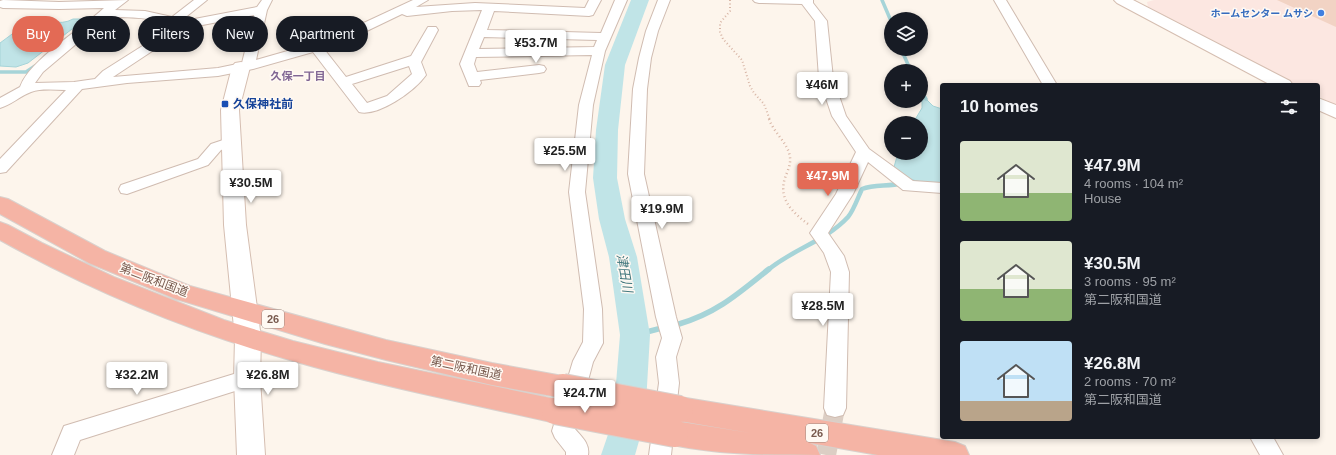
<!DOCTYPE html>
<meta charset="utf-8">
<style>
:root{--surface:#171b24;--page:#242831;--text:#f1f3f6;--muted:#9ea1a6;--accent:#e36a55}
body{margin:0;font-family:Arial,"Noto Sans JP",sans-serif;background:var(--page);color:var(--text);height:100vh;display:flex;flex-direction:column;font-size:15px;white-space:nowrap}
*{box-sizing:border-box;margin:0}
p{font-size:13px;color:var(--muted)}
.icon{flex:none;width:22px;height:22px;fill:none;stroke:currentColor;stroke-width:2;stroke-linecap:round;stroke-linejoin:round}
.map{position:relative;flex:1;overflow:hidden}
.drawer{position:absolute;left:940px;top:83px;width:380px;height:356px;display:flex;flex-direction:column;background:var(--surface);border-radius:4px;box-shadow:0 2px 6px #0003}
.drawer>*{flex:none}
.banner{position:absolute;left:12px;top:16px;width:380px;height:36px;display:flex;gap:8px}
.fabs{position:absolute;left:884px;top:12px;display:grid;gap:8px}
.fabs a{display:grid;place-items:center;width:44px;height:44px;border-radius:50%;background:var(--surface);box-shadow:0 2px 6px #0003;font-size:20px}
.price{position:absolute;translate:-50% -34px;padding:0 9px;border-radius:4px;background:#fff;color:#222;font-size:13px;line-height:26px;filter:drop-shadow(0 1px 2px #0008)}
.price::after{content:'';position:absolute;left:50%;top:24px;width:12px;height:9px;margin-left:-6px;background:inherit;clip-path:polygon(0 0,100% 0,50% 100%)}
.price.on{background:var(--accent);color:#fff}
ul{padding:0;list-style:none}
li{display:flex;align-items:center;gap:12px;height:100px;padding:0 20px}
li span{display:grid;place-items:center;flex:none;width:112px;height:80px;border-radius:4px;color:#555}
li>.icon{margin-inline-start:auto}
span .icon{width:48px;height:48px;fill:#fffc;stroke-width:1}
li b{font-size:17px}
h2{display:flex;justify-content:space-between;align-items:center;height:48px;padding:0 20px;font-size:17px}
.pill{padding:0 14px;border-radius:18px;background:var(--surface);box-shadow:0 2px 6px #0003;font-size:14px;line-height:36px}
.pill.on{background:var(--accent);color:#fff}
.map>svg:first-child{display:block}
.commercial{fill:#fce7e1}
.water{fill:#c0e4e7;stroke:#a6d4d8}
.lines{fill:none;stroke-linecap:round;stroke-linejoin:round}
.stream-far2{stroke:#a6d4d8;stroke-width:3.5}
.stream-far1{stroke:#a6d4d8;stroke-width:4.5}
.stream{stroke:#a6d4d8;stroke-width:5.5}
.river{fill:#c0e4e7;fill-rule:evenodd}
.building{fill:#f2d3c4}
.street-tunnel{stroke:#dccec4;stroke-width:20;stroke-dasharray:20 10;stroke-linecap:butt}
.street-casing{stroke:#d0bcb1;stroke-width:2}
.secondary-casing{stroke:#d5beb1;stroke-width:2}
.highway-casing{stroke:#d9d1cd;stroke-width:2}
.path-far1{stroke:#d8b6a6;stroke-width:2;stroke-dasharray:1 2.5;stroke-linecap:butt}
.path{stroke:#d8b6a6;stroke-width:2.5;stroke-dasharray:1 3;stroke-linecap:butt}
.street{fill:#fff;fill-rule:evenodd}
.secondary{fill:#fff;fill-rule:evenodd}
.highway{fill:#f5b4a5;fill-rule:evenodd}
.highway-bridge-casing{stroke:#d9d1cd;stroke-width:28;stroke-linecap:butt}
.highway-bridge{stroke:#f5b4a5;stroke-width:26}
.shop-dot{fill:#3f7fe0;stroke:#fff9f3;stroke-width:1.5}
.transit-dot{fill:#1a4fb4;stroke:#fff9f3;stroke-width:1.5}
.labels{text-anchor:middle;stroke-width:3;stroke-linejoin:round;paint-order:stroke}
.far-shop-label{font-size:10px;font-weight:bold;fill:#366cbe;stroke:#fff9f3;text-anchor:end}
.far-neighbourhood-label{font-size:11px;font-weight:bold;fill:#816694;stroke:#fff9f3}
.shield{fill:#fff9f3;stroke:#a18a80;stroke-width:1}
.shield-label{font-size:11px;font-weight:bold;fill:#795a4e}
.transit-label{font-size:12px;font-weight:bold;fill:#164399;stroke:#fff9f3;text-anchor:start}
.street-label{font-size:12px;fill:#795a4e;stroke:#fff9f3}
.water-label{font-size:13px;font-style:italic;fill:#41777d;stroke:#fff9f3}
</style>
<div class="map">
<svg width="1336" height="455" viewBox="0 0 1336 455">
<rect width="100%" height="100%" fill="#fdf5ec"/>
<path class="commercial" d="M1154,0H1336V106L1318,96V85H1297L1148,7L1147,2Z"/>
<path class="water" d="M73,19H85L28,63L16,67L0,66V43L27,23C42,18 60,27 73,19Z
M926,99L933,106L942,109V184C922,183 908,182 894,167L898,153H921V123H913L922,108V100Z"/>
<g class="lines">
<path class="stream-far2" d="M882,0L891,21
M901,49L911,71
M0,72H26L35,66
M921,90L926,99"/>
<path class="stream-far1" d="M768,270C793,249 826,241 848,217C854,210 858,197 862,189C875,184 889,187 902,183"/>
<path class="stream" d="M679,324C717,313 739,293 769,269
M635,335L658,329"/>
<path class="river" d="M631,0H649L625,65L618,130L617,178L625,219L637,257L650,335L645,420L635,455H601L613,420L620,335L609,257L599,219L593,178L596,130L605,65Z"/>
</g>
<path class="building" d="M1277,0H1336V27Z"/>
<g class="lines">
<path class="street-tunnel" d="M826,455L835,408"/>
<defs>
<path id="street" d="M3,0L59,2L128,0L115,10L145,11L172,17L194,0H207L182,20L184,21L257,7L262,0H272L267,10L256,60L319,42L340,34L413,0H428L416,7L475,3L585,8L589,0H601L593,15L589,16L494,11L487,30L601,33L615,0H627L605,51L593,105L585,192L602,309L603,343L593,362L575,429C582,437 590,444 588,455H566V452L555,438L552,431L573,361L583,342L584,309L569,192L579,105L592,55L476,57L474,64L477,72L539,65L544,66L546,69L544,72L539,73L480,80L481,83L479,86H469L460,64L482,10L452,11L407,16L402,14L348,40L324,49L346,77L411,56L428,27H436L438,30L421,62L426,75C415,91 378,117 359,112L313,52L253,69L218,76L127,83L82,89L6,172L0,173V159L66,90C54,90 42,88 31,92C20,96 11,105 0,108V98L20,87C29,60 82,29 104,8L59,9L3,8L0,7V1ZM254,15L242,63L218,68L113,77L187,28ZM108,17C130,17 153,17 174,26L103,71L95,79L74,82L35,83L43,72ZM484,37L597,40L594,47L479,49ZM409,66L412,74L387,96L367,103L352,84Z
M658,0H670L658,31L651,58L647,89L644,174L676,317L682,338L676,357L679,383L671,455H649L659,383L656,357L662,338L656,317L628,174L633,89L639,58L646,31Z
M753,0H813V3L827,21L833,78L846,116L869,149L913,181L942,183V193L903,190L868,162L853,194L828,233L844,256L849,272L846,408L843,415L835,417L827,415L824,408L831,272L824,253L810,233L836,194L856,152L832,116L819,78L815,21L802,4L759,3L755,2Z
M994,0H1006L1057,85H1043Z
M232,137L237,139L239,142L237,145L221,150L208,165L127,194L121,193L119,189L121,185L198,159L211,144Z
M247,370L254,373L257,379L254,385L80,440L74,455H52L64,426Z
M1250,437H1273L1283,455H1260Z"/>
<path id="secondary" d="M1114,0H1133L1290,81L1293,85H1271L1117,3Z
M241,62L247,63L250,67L239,110L246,225L261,338L260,379L265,455H237L234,379L235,338L224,225L221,110L232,67L235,63Z
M1318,98L1336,105V118L1318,110Z"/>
<path id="highway" d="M0,197L8,199L105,251L190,286L386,340L492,363L563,376L573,379L576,387L573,395L563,398L492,385L386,360L325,344L176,299L89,263L0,214Z
M0,222L8,225L42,243L114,277L224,320L293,341L378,362L555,399L565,402L569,411L565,420L555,423C467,403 379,386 293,361C191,332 93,292 0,240Z
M680,397L955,442L965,446L969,455H878L810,443L816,446L820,455C771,455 712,455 665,443L661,434L665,425L675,421L750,433L680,421L670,417L666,409L670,401Z"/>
</defs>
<use href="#street" class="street-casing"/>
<use href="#secondary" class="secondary-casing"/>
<use href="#highway" class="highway-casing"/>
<path class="path-far1" d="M730,0V11L720,23V32L723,39L742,60L750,86L754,93L764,104L770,120"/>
<path class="path" d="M769,119C774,133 788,143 790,157C791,165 787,172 785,178C778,199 793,213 808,224"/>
<use href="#street" class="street"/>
<use href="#secondary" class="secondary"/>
<use href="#highway" class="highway"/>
<defs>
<path id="highway-bridge" d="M563,387L680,409
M555,411L675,434"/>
</defs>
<use href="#highway-bridge" class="highway-bridge-casing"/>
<use href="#highway-bridge" class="highway-bridge"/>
</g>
<circle class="shop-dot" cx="1321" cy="13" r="4"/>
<rect class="transit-dot" x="221" y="100" width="8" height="8" rx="2"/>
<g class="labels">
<g class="far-shop-label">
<text x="1313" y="17">ホームセンター ムサシ</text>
</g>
<g class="far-neighbourhood-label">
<text x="298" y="80">久保一丁目</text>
</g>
<g class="shield">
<rect x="262" y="310" width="22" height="18" rx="3"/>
<rect x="806" y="424" width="22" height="18" rx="3"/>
</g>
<g class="shield-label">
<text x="273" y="323">26</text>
<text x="817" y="437">26</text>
</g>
<g class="transit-label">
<text x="233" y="108">久保神社前</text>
</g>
<g class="street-label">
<text transform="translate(154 280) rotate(21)" y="4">第二阪和国道</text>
<text transform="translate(466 368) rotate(12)" y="4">第二阪和国道</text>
</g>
<g class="water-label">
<text transform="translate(625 273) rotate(80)" y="5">津田川</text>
</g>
</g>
</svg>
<div class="fabs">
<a><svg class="icon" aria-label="layers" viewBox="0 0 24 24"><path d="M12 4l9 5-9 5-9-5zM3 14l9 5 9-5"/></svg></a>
<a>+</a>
<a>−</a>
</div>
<b class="price" style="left:536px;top:64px">¥53.7M</b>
<b class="price" style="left:822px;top:106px">¥46M</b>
<b class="price" style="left:565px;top:172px">¥25.5M</b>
<b class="price on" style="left:828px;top:197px">¥47.9M</b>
<b class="price" style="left:251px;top:204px">¥30.5M</b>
<b class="price" style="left:662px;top:230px">¥19.9M</b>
<b class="price" style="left:823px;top:327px">¥28.5M</b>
<b class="price" style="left:137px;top:396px">¥32.2M</b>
<b class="price" style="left:268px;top:396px">¥26.8M</b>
<b class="price" style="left:585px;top:414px">¥24.7M</b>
<div class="banner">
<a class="pill on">Buy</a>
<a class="pill">Rent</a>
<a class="pill">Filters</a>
<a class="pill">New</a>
<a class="pill">Apartment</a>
</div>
<section class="drawer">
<h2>10 homes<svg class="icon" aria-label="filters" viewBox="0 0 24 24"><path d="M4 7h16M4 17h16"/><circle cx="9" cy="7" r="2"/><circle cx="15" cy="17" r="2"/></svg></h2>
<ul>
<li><span style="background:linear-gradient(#dfe7d0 65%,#8fb573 0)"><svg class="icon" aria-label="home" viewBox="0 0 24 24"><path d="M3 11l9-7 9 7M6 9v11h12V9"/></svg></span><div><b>¥47.9M</b><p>4 rooms · 104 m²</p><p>House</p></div></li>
<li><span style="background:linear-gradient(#dfe7d0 60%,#8fb573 0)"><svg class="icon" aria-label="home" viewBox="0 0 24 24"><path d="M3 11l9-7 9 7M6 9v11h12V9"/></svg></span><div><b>¥30.5M</b><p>3 rooms · 95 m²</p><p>第二阪和国道</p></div></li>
<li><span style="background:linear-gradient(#bfe0f5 75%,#b9a48a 0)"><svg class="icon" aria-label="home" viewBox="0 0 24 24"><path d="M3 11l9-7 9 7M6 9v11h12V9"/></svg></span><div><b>¥26.8M</b><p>2 rooms · 70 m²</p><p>第二阪和国道</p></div></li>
</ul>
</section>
</div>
